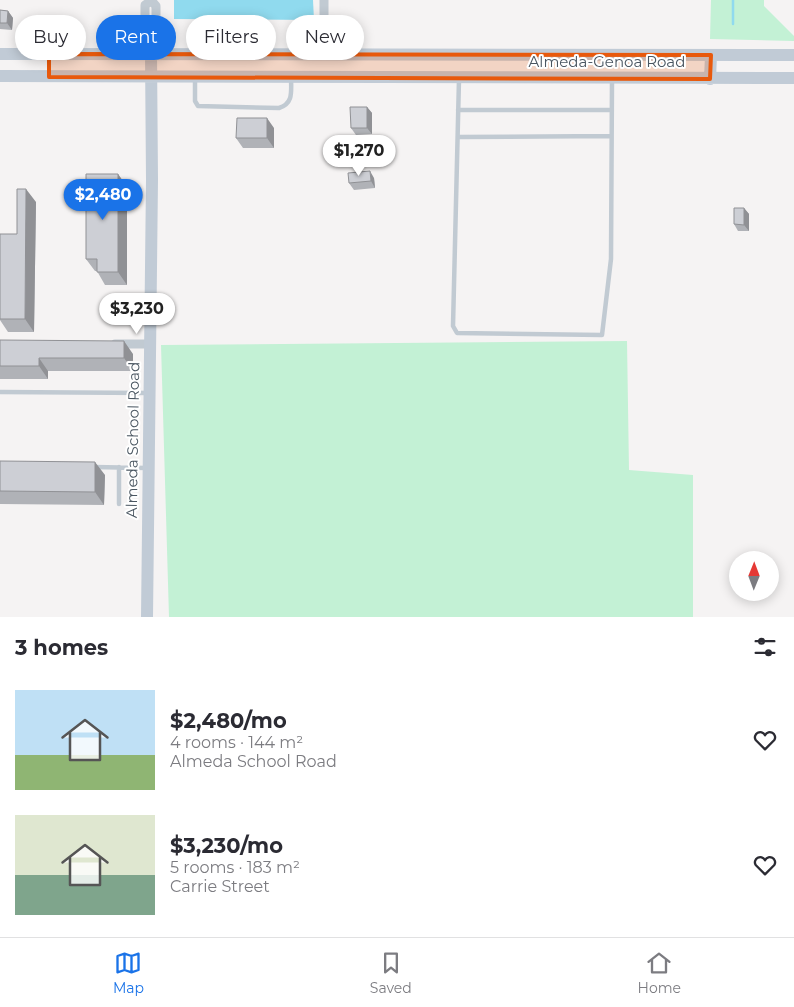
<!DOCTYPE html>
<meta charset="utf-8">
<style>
:root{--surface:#fff;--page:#f2f2f3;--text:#2b2b33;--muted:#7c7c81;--line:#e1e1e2;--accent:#1a73e8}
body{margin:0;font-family:Montserrat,sans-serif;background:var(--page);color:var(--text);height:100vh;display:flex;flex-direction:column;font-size:19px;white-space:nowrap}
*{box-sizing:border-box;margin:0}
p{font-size:16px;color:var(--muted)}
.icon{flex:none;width:28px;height:28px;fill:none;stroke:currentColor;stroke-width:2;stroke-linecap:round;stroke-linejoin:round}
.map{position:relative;height:617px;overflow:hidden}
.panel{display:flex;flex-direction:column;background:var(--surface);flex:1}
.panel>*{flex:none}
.banner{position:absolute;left:15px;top:15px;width:500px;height:45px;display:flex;gap:10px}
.needle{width:32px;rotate:1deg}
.controls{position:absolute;left:729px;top:551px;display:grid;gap:10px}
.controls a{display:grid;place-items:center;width:50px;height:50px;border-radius:50%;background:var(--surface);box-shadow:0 2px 12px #0003;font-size:25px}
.price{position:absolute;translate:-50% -42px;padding:0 11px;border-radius:18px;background:#fff;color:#222;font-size:16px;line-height:32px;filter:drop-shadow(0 1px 2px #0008)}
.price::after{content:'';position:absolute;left:50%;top:30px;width:15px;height:11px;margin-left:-8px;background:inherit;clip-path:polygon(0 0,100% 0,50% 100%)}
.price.current{background:var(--accent);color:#fff}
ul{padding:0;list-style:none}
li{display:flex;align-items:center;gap:15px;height:125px;padding:0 15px}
li span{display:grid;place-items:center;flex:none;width:140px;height:100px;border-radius:0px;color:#555}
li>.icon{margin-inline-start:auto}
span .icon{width:60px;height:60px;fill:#fffc;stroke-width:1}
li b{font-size:21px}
h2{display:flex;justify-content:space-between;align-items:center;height:60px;padding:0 15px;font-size:21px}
.tag{padding:0 18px;border-radius:22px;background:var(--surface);box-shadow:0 2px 12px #0003;font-size:18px;line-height:45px}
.tag.current{background:var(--accent);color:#fff}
.tab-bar{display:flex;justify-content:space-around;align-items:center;height:70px;border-top:1px solid var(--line);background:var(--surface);font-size:14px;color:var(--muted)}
.tab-bar a{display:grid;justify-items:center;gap:2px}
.tab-bar .current{color:var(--accent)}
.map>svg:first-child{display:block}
.green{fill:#c3f1d5}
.water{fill:#90daee}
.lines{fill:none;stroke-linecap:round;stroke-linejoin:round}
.stream{stroke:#90daee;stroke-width:2.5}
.lane{stroke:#c1cad2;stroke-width:4.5}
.street{stroke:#c1cad2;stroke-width:9}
.secondary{stroke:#c1cbd6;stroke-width:12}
.wall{fill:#b0b2b7}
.shaded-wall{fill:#909195}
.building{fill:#cdcfd5;stroke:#909195}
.marked{fill:#e8590c;fill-opacity:0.2;stroke:#e8590c;stroke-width:4;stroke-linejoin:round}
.labels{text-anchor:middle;stroke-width:4;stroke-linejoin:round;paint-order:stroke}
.street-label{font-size:15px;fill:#4a5661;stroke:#fff}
</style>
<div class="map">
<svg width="794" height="617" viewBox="0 0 794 617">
<rect width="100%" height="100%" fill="#f5f3f3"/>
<path class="green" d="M711,0H764V6L794,36V41L710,39Z
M627,341L629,470L693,475V617H169L161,345Z"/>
<path class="water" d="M174,0H313L314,20L174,19Z"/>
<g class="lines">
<path class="stream" d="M733,24V0"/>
<path class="lane" d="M195,78V101L198,106L279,108C294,103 291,91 291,77
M459,79L453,326L457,333L602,335L611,259L612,79
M458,110H611
M458,137L611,136
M0,392L149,393
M94,467L146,468
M119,504V467"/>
<path class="street" d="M151,47L145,43V5L151,1
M151,47L156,43V6L151,0
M324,54V0
M115,344H150"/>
<path class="secondary" d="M0,54L794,55
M0,76L794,78
M710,79L711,55
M147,617L152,180L151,54"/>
</g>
<path class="wall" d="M0,10L8,11L13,18L12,30L0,29Z
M367,107L372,113V134L356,135L351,128Z
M274,128V148H243L236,138Z
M118,174L127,187V285H105L97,271H95L86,259Z
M374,178L375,188L354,190L349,183Z
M36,202L34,332H8L0,320V234H17Z
M744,208L749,214V231H738L734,224Z
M0,340L133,354V371H48V379H0Z
M0,461L105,475L104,505L0,504Z"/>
<path class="shaded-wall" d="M8,11L13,18L12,30L7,23Z
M367,107L372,113V134L367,128Z
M267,118L274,128V148L267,138Z
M370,171L374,178L375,188L371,181Z
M118,174L127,187V285L118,272Z
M26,189L36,202L34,332L25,319Z
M744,208L749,214V231L744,225Z
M124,341L133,354V371L124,358Z
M39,358L48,371V379L39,366Z
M95,462L105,475L104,505L95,492Z"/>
<path class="building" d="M0,10L8,11L7,23H0Z
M350,107H367V128H351Z
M237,118H267V138H236Z
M370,171L371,181L349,183L348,173Z
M86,174H118V272H97V259H86Z
M17,189H26L25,319H0V234H17Z
M734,208H744V225L734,224Z
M0,340L124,341V358H39V366H0Z
M0,461L95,462V492L0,491Z"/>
<path class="marked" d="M49,54L711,55L710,79L49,77Z"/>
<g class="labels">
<g class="street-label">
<text x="607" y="67">Almeda-Genoa Road</text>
<text transform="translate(133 440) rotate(-89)" y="5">Almeda School Road</text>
</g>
</g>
</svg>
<div class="controls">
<a><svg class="needle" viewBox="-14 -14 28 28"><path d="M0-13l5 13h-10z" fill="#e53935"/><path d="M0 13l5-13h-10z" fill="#7c7c81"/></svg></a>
</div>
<b class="price" style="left:359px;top:177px">$1,270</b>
<b class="price current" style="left:103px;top:221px">$2,480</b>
<b class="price" style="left:137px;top:335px">$3,230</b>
<div class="banner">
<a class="tag">Buy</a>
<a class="tag current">Rent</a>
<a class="tag">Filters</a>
<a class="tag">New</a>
</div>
</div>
<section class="panel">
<h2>3 homes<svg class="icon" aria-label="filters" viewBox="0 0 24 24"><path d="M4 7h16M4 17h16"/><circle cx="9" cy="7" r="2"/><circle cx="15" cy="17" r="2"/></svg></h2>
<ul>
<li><span style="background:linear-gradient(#bfe0f5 65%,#8fb573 0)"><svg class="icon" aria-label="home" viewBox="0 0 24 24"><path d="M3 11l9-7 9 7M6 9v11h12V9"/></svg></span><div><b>$2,480/mo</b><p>4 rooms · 144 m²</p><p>Almeda School Road</p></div><svg class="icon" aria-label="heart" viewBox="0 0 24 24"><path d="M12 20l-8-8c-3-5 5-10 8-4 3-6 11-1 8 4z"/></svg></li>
<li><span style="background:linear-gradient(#dfe7d0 60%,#7fa58c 0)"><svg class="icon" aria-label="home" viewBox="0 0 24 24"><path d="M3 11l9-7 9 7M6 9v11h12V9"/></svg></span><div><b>$3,230/mo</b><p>5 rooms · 183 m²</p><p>Carrie Street</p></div><svg class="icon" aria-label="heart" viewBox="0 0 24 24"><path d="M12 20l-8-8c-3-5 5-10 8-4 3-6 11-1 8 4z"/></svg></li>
</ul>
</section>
<nav class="tab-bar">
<a class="current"><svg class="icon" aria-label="map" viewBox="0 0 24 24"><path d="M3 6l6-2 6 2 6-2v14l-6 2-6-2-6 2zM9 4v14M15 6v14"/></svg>Map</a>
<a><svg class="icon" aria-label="saved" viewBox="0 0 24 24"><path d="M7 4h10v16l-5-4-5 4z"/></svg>Saved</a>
<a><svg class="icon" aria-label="home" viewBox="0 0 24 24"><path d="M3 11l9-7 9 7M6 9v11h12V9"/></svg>Home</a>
</nav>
